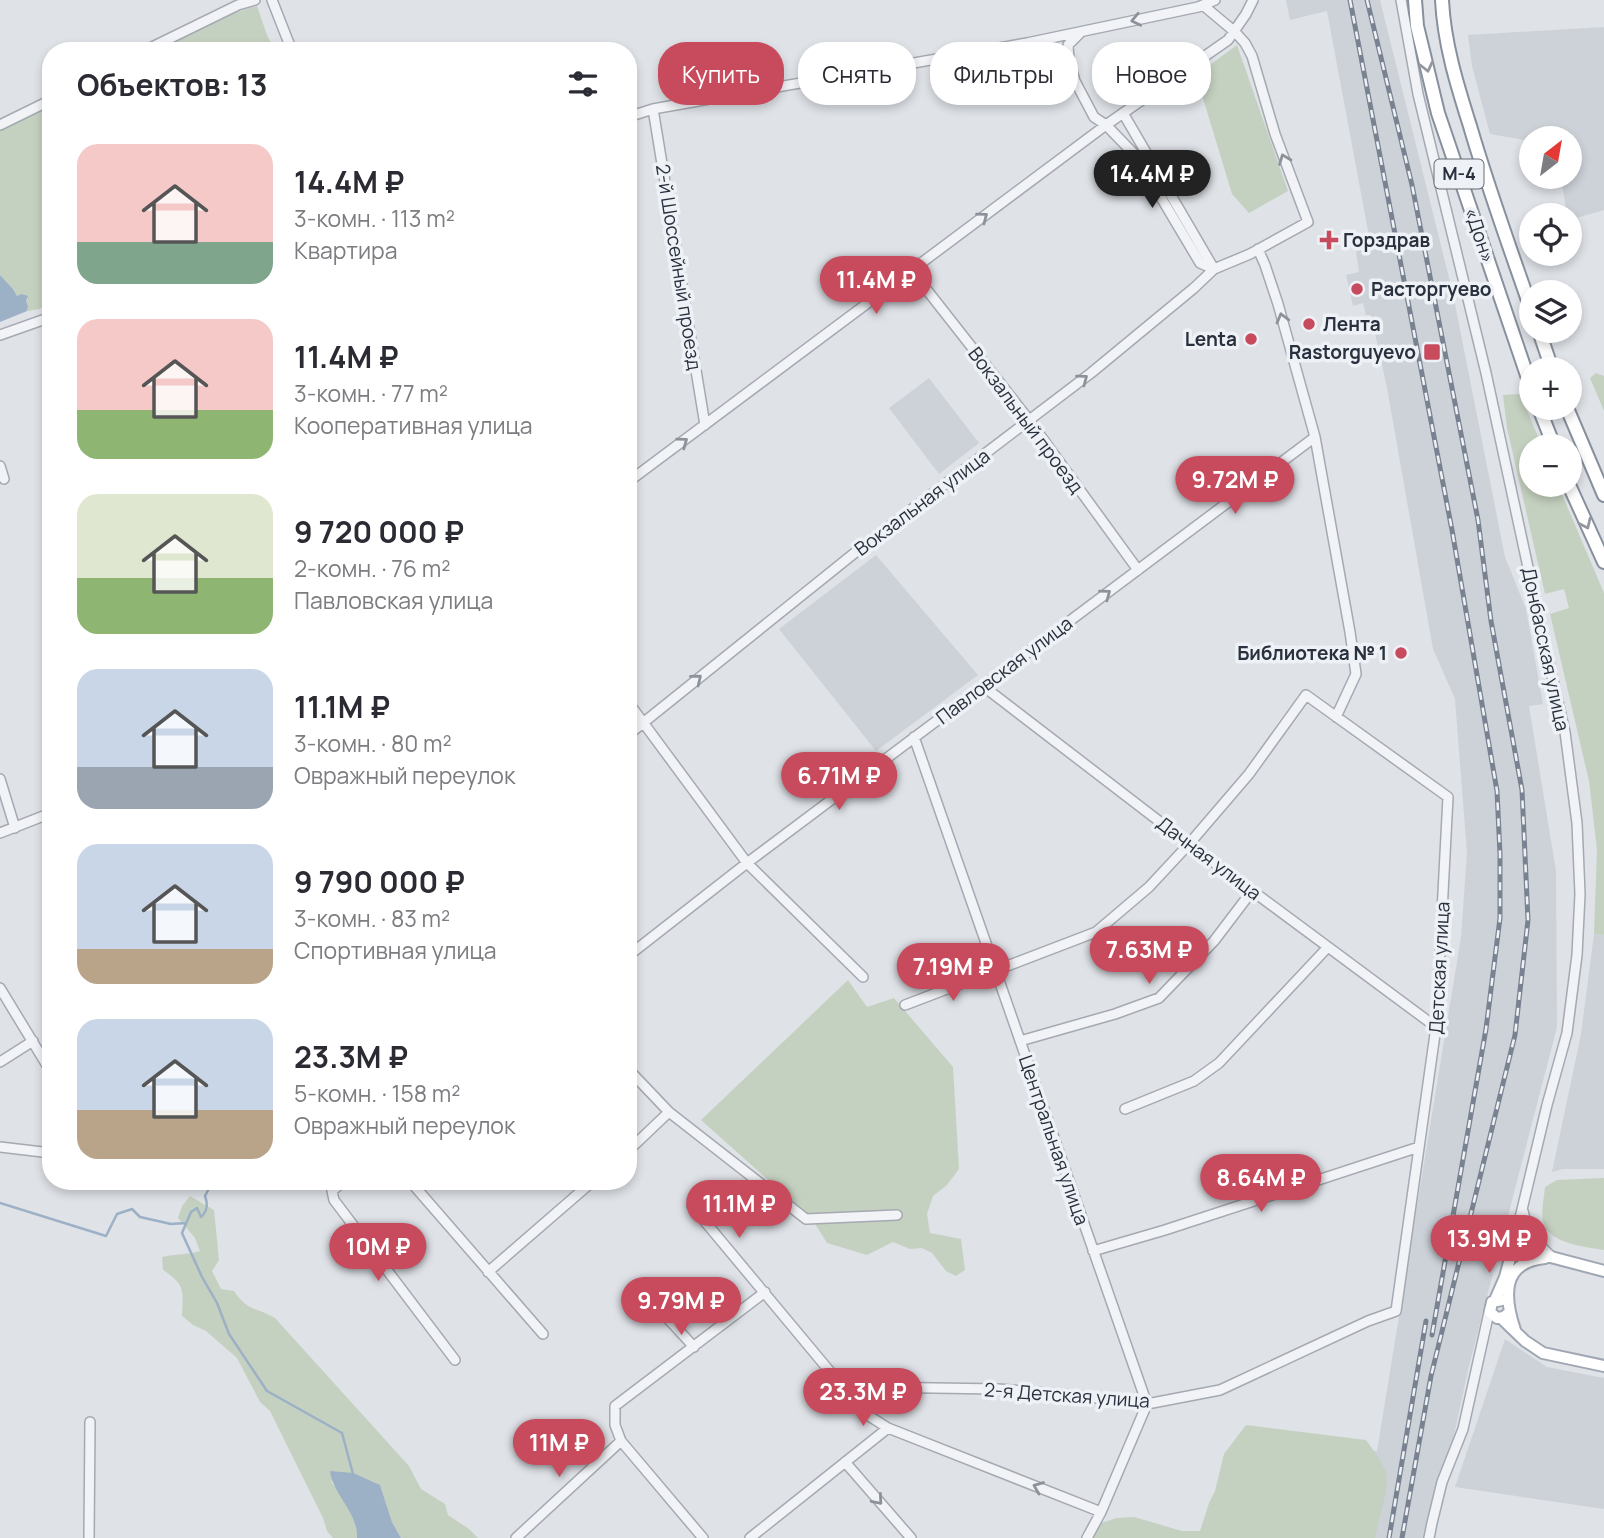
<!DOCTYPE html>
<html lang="ru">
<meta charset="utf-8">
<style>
:root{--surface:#fff;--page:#f7f7f7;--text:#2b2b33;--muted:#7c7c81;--accent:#c74a5d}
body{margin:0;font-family:Manrope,sans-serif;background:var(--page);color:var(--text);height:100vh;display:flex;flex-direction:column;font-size:26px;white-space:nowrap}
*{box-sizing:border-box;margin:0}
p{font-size:23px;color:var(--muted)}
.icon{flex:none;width:38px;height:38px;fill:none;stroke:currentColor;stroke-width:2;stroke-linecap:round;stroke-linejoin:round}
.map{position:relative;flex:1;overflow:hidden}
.sheet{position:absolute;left:42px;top:42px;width:595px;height:1148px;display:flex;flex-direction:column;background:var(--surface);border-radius:28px;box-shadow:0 4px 10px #0003}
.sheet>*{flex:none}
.guide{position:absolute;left:658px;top:42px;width:665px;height:63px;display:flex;gap:14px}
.needle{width:46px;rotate:31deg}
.buttons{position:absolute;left:1519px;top:126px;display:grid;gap:14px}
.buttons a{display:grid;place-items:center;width:63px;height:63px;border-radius:50%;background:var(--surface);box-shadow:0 4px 10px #0003;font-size:35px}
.price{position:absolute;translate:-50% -60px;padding:0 16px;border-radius:24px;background:var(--accent);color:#fff;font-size:23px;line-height:46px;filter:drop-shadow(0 2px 4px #0008)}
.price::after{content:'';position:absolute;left:50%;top:42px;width:21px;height:16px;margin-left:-10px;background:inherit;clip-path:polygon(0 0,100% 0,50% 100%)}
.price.current{background:#222;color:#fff}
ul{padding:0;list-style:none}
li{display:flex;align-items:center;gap:21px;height:175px;padding:0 35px}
li span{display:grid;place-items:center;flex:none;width:196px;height:140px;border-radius:21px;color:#555}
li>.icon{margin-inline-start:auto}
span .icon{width:84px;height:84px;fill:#fffc;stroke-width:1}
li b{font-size:30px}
h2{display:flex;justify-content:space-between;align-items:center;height:84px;padding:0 35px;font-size:30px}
.pill{padding:0 24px;border-radius:28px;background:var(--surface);box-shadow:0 4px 10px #0003;font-size:24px;line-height:63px}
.pill.current{background:var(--accent);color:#fff}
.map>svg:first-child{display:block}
.built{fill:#cdd2d9}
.green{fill:#c5d1c0}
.water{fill:#9cb0c6}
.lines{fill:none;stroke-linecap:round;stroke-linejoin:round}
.stream{stroke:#9cb0c6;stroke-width:2.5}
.minor-casing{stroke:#a5a9b1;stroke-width:12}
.major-casing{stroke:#9fa7b3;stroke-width:14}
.highway-casing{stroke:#87909d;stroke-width:16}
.minor{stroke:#f1f3f6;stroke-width:9}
.major{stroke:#fff;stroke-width:10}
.highway{stroke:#fff;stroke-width:12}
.rail-casing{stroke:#798290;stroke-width:5}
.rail{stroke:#eef1f5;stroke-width:2.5;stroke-dasharray:8;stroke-linecap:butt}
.oneway{stroke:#8d929a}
.oneway2{stroke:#94989e}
.poi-dot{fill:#c74a5d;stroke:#eef1f5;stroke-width:2.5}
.labels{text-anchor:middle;stroke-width:7;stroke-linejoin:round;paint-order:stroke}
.shield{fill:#eef1f5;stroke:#646b75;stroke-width:2}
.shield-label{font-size:18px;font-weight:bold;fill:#29313e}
.street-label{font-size:19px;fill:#29313e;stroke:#eef1f5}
.poi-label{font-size:19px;font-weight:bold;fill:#29313e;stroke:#eef1f5;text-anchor:start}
</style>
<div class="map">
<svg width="1604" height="1538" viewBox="0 0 1604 1538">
<rect width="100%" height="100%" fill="#dfe2e7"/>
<path class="built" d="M1286,0H1380L1453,294L1505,557L1526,609L1543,704L1529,706L1556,871L1557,1027L1468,1370L1432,1538H1362L1367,1451H1377L1461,937L1467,853L1455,699L1433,649L1387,388L1371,315H1366L1363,303L1353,306L1346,275L1359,272L1356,251L1371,247L1327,11L1290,20Z
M1604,27V210L1570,220V215H1567L1561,177H1570V138H1531V141L1490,134L1472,66L1468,35Z
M929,378L979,443L939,474L889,408Z
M876,555L978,675L876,751L779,629Z
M1594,934L1604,935V1169H1563L1552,1172L1581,1034Z
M1505,1339L1547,1367L1604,1378V1509L1455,1487Z"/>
<path class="green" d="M257,6L267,35L275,51H155L222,17Z
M1237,45L1288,191L1249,213L1232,194L1196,75Z
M51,103V304L39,309L27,311L28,306L26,301L28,298L17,296L13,289L0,275V128Z
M1596,373L1604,376V411L1590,378Z
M1520,394L1542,446H1531V485H1558L1604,593V935L1594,934L1597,850L1589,781L1550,614L1569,608L1564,589L1545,594L1507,428L1503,395Z
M848,980L867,1007L894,998L953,1067L959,1169L947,1185L933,1196L927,1214L930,1233L961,1239L965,1270L956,1276L946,1271L932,1253L922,1248L910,1249L893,1242L867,1255L827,1243L812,1219L701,1120Z
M1604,1178V1250C1586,1247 1552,1244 1544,1225C1540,1214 1544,1198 1545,1187L1557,1180Z
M190,1196L214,1210L219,1260L212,1271L221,1289L234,1291C248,1312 256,1307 275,1318L409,1466L421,1489L445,1504L448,1515L469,1529L478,1538H401L392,1522L380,1485L331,1481C342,1498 358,1517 357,1538H333L327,1531L323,1518L270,1411L260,1402L237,1358L206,1331L193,1325L182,1316C183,1291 186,1285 163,1270L162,1257C175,1254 188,1255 200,1251L195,1238L178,1218L182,1206Z
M1246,1425L1366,1440C1373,1450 1383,1461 1386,1473C1390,1487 1378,1522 1375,1538H1093L1101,1523L1117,1518L1134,1517L1182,1531H1200L1209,1503L1215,1491L1224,1454Z"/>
<path class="water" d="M0,275L13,289L17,296L22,294L28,296L26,301L28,306L27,311L0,322Z
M51,569V606L48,604C46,589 37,579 51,569Z
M330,1471L353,1473L380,1485L392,1522L401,1538H357C358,1512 333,1495 330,1471Z"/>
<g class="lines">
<path class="stream" d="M213,1181L205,1196C208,1204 208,1211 201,1217L197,1208L191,1212L182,1233L202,1277L217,1303L229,1334L267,1391L342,1433L353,1474
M0,1203L106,1236L117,1214L132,1209L140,1217L171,1224L186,1223"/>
<defs>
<path id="minor" d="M272,0L292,51
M1401,0L1418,94L1486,373L1542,632L1565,732L1577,823L1580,894L1577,955L1567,1033L1547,1105L1513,1247
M1081,32L1068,45L1069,61L1075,81L1094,117L1106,125L1137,157L1200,263L1214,269L1250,254L1308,222L1275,134L1252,56L1245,43L1235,32L1204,6
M144,51L238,5L255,0
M653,109L705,425
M1123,113L1214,269
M628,117L653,109L1027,43L1198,7L1215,0
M0,125L51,100
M1258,249L1265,265L1278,304L1315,437L1350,632L1356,674L1336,717
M912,271L1029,420L1138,570
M0,335L51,317
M0,466L4,479
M628,482L1106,125L1228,40L1246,14L1253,0
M983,686L1181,838L1436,1027
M628,702L747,863L863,977
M628,735L857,551L1091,373L1194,288L1214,269
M914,737L1147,1404L1101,1512L1087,1538
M0,779L15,828
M0,833L51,813
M628,956L747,863L1315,437
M0,988L51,1072
M1020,1041L1115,1014L1159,998L1214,941L1252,891
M0,1062L33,1041
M628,1069L669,1112L806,1219L897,1215
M1125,1109L1194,1081L1219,1063L1328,947
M0,1147L51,1153
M628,1151L669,1112
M344,1181L332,1191L334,1200L455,1360
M410,1181L543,1334
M692,1206L857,1404L869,1416L888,1428
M1523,1211C1527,1230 1537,1244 1552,1257
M1093,1251L1165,1230L1419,1147
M488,1272L593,1181
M660,1310L694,1347
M846,1390L870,1387L998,1389L1072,1395L1147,1404L1220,1390L1368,1321L1396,1311L1436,1027L1448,797L1306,695L1249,774L1189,844L1149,887L1096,932L905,1005
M845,1462L911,1538
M89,1538L90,1422
M516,1538L621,1441
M703,1538L621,1441L615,1425V1406L765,1292
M750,1538L888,1428L1101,1512
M1429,1538L1432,1523L1442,1482L1463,1429L1490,1308"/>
<path id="major" d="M1495,1300L1505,1277L1513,1247L1604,1271
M1502,1300L1492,1302L1490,1312L1497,1318L1504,1317L1506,1315
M1501,1318L1525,1341L1543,1353L1604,1366
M1515,1330C1504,1297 1501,1262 1545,1258"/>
<path id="highway" d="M1415,0L1417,26L1438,113L1531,387
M1442,0C1444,43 1457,85 1470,126C1488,188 1510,248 1531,309
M1539,331L1552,369
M1539,408L1554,446
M1567,408L1604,495
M1569,485L1604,562"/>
</defs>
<use href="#minor" class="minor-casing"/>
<use href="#major" class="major-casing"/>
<use href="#highway" class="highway-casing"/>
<use href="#minor" class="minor"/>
<use href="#major" class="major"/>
<use href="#highway" class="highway"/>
<defs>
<path id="rail" d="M1350,0L1452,530L1497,791L1500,854V918L1486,1029L1432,1335
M1367,0L1412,185L1478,520L1491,621L1522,790L1528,920L1515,1035L1431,1376L1402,1538
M1389,1538L1426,1321"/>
</defs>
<use href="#rail" class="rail-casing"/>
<use href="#rail" class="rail"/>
</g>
<defs><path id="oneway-chevron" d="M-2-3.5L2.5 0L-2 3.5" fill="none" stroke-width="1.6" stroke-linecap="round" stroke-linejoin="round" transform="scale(1.75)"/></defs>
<g class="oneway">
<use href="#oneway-chevron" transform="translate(1136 20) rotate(168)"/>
<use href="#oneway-chevron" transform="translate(1284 159) rotate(-111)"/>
<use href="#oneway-chevron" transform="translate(983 217) rotate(-37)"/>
<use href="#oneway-chevron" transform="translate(1282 318) rotate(-105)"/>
<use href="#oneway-chevron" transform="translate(1083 379) rotate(-37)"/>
<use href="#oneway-chevron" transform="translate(683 442) rotate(-36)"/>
<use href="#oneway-chevron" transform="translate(1106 594) rotate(-37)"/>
<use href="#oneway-chevron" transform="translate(697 679) rotate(-39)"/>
<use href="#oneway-chevron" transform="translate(1038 1487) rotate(-158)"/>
<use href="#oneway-chevron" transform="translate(878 1500) rotate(49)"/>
</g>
<g class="oneway2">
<use href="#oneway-chevron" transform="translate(1427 67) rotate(77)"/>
<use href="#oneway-chevron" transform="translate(1586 524) rotate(65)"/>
</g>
<g class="poi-dot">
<path d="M1325.5 229.5h7v7h7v7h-7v7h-7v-7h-7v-7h7z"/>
<circle cx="1357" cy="289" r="7"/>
<circle cx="1309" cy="324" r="7"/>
<circle cx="1251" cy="339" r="7"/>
<rect x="1423" y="343" width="18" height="18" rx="3.5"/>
<circle cx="1401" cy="653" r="7"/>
</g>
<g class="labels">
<rect class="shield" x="1434.5" y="159.5" width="49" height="29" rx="5"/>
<g class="shield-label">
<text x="1459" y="180">М-4</text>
</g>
<g class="street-label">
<text transform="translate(1480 235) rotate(71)" y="7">«Дон»</text>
<text transform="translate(679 267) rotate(81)" y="7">2-й Шоссейный проезд</text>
<text transform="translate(1026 420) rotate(53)" y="7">Вокзальный проезд</text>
<text transform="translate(922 502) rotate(-37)" y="7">Вокзальная улица</text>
<text transform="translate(1546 649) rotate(78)" y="7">Донбасская улица</text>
<text transform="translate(1004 670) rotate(-37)" y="7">Павловская улица</text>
<text transform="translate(1209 858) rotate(37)" y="7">Дачная улица</text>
<text transform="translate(1439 968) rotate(-87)" y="7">Детская улица</text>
<text transform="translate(1054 1140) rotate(71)" y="7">Центральная улица</text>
<text transform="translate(1067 1395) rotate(4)" y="7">2-я Детская улица</text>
</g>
<g class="poi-label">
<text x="1343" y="247">Горздрав</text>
<text x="1371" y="296">Расторгуево</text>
<text x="1323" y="331">Лента</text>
<text x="1237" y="346" text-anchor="end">Lenta</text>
<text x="1416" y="359" text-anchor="end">Rastorguyevo</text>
<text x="1387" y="660" text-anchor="end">Библиотека № 1</text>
</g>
</g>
</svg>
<div class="buttons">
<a><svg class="needle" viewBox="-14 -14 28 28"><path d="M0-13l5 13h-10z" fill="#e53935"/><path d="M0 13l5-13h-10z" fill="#7c7c81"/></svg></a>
<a><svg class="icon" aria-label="locate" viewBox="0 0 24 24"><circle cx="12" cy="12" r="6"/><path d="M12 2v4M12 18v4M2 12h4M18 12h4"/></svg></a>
<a><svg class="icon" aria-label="layers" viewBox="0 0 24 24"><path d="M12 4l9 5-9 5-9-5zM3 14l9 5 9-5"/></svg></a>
<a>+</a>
<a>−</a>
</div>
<b class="price current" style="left:1152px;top:210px">14.4M ₽</b>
<b class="price" style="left:876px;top:316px">11.4M ₽</b>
<b class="price" style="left:1235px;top:516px">9.72M ₽</b>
<b class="price" style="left:839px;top:812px">6.71M ₽</b>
<b class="price" style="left:1149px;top:986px">7.63M ₽</b>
<b class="price" style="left:953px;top:1003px">7.19M ₽</b>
<b class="price" style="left:1261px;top:1214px">8.64M ₽</b>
<b class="price" style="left:739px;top:1240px">11.1M ₽</b>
<b class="price" style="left:1489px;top:1275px">13.9M ₽</b>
<b class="price" style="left:378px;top:1283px">10M ₽</b>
<b class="price" style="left:681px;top:1337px">9.79M ₽</b>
<b class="price" style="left:863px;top:1428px">23.3M ₽</b>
<b class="price" style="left:559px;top:1479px">11M ₽</b>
<div class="guide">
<a class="pill current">Купить</a>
<a class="pill">Снять</a>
<a class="pill">Фильтры</a>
<a class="pill">Новое</a>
</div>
<section class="sheet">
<h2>Объектов: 13<svg class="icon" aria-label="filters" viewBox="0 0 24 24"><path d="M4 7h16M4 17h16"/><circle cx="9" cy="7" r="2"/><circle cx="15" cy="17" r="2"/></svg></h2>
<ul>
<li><span style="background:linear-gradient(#f6c9c9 70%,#7fa58c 0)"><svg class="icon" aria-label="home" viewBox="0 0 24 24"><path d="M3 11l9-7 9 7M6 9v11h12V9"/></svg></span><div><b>14.4M ₽</b><p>3-комн. · 113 m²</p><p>Квартира</p></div></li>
<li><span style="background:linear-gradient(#f6c9c9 65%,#8fb573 0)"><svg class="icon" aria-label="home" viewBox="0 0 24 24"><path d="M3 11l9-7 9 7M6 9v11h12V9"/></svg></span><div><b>11.4M ₽</b><p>3-комн. · 77 m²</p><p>Кооперативная улица</p></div></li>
<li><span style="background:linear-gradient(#dfe7d0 60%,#8fb573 0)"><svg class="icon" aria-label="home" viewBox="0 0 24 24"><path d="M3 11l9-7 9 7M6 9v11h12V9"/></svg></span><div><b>9 720 000 ₽</b><p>2-комн. · 76 m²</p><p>Павловская улица</p></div></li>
<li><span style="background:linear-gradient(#c9d6e8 70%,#9aa5b1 0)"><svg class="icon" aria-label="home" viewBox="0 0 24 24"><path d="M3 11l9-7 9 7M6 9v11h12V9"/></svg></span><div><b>11.1M ₽</b><p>3-комн. · 80 m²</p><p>Овражный переулок</p></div></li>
<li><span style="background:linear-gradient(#c9d6e8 75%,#b9a48a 0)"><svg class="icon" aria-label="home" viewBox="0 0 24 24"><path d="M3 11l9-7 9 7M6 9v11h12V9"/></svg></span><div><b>9 790 000 ₽</b><p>3-комн. · 83 m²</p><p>Спортивная улица</p></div></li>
<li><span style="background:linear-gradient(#c9d6e8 65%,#b9a48a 0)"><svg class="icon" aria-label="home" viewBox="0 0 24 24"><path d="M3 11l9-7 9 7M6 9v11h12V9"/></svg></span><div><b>23.3M ₽</b><p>5-комн. · 158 m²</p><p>Овражный переулок</p></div></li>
</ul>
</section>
</div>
